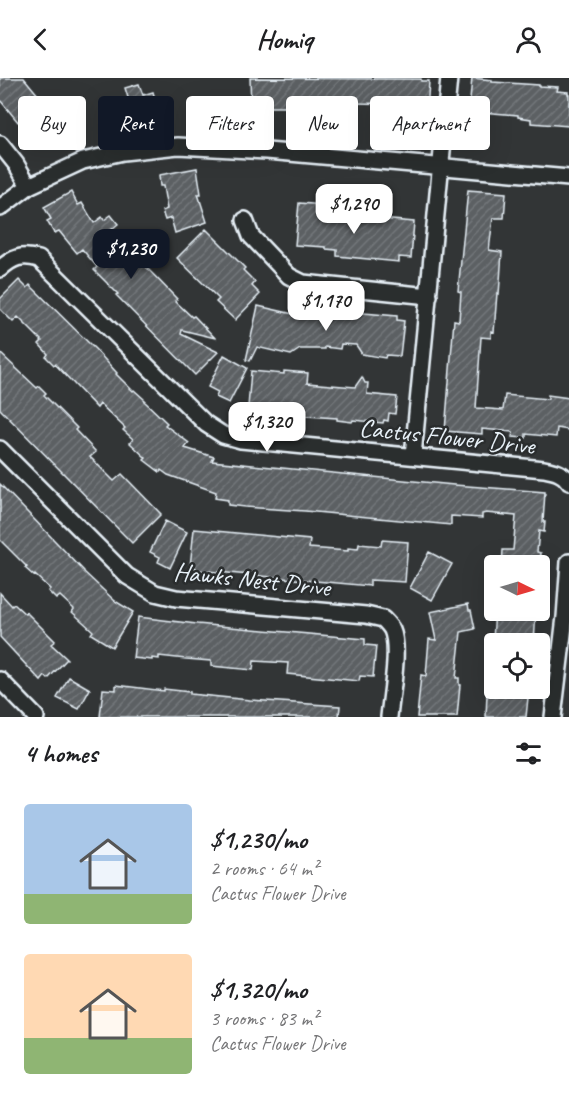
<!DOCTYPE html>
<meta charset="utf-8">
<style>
:root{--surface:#fff;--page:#f6f6f6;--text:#202124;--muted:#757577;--accent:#111827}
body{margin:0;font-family:Caveat,sans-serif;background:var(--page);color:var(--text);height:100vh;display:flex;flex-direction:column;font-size:22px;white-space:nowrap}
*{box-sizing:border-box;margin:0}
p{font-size:20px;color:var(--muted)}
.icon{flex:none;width:33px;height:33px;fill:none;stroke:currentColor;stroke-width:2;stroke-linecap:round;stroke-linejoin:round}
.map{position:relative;height:639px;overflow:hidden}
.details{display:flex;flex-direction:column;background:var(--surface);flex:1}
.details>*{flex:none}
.top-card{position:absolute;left:18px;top:18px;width:534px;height:54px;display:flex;gap:12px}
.needle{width:39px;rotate:95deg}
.tools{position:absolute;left:484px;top:477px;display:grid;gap:12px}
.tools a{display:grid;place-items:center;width:66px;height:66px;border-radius:6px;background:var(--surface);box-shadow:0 6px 24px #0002;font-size:30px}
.price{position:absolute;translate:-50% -51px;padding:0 14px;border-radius:12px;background:#fff;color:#222;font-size:20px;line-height:39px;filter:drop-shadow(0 2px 3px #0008)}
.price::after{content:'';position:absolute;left:50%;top:36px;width:18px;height:14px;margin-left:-9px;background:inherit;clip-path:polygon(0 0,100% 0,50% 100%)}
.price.selected{background:var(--accent);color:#fff}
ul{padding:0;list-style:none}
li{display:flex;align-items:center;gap:18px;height:150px;padding:0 24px}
li span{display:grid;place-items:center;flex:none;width:168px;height:120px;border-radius:6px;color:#555}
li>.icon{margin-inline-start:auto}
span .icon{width:72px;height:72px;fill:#fffc;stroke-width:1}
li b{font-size:26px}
h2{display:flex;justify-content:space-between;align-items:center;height:72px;padding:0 24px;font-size:26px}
.chip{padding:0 21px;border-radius:6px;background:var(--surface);box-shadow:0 6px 24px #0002;font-size:21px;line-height:54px}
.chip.selected{background:var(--accent);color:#fff}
header{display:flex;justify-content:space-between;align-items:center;height:78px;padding:0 24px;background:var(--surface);font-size:27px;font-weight:700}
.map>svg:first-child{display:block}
.building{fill:url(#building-hatch);stroke:#e8f1f8;stroke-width:1.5}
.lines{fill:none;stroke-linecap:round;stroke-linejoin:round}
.minor-casing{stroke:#e8f1f8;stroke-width:20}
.minor{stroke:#2a2d2e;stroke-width:15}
.labels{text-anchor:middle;stroke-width:5;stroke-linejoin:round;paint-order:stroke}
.street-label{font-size:26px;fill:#e8f1f8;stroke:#2a2d2e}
</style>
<header><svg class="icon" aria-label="back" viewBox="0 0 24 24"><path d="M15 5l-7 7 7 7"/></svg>Homiq<svg class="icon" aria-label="person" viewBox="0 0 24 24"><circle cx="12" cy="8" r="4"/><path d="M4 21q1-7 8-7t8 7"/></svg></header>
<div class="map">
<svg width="569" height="639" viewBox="0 0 569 639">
<defs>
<pattern id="building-hatch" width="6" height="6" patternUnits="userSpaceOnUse" patternTransform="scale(1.5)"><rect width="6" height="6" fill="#5c6063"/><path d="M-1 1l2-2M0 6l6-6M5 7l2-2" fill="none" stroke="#73777a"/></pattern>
</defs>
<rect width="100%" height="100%" fill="#323536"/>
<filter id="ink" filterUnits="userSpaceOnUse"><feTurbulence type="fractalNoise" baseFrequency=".0167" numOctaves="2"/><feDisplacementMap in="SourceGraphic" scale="12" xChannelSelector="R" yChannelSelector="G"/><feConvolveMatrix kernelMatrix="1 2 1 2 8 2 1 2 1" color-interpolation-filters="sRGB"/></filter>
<g filter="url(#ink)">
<path class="building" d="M0,0H24L48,29L53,25L73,49L50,69L46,64L44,65L37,57L34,59L20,42L18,44L0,22Z
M250,0L421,1V3H429L427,34L396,33V26L358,25V20L319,21V33L287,34V29H251Z
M472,0L492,2V4L539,7V8L558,9L557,13L568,14V16H569V48L531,45V41L518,39V37L469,33Z
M139,6L143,17L153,14L159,35L135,42L125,10Z
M197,90L201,116H198L207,144L175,155L171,140L165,142L162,133L167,131L163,108H160L159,97Z
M468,112L506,115L504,140H493L489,172L502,174L500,203L499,216L497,215L494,254L491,253V260L481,259L476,330L503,332L505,317L548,321V317L569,320V352L557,350L556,359L526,356V360L512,359L513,354L482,351V356L445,353L454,242L459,243L461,214L458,213Z
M71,114L78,127L82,125L94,145L102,139L104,142L111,137L118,146L112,151L117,157L116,158L177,221L175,223L192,239L194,238L215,260L182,252L181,256L218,274L195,297L116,217L118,216L94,192L97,189L82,171L77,175L59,153L54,155L47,143L51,141L44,129Z
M299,125L325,127L324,136L414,144L411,180L399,179V184L337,178V172L326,171V169L295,167Z
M206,151L245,190L243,192L255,204L252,208L260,216L235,242L216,224L219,221L177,180Z
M19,202L27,210L30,207L96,272L117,295L116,296L133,313L134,312L145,322L144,323L167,345L165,347L189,365L185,370L214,379L212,383L454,407L545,414L543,444H545L544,454L539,453L537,474L541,475L540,488H502L503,472H513L516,438L486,435L482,436V440L451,438V447L305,433L245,429L228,427V422L215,420L216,414L168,397L161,392L160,394L144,382L146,380L130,365L133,361L123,352L125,350L100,326L97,330L55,286L54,287L46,279L48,276L39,266L42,263L18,239L13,244L0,231V221Z
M258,228L298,237L299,234L318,236L319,231L397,238V242L404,243L400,278L386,277L385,280L362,276L356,267L341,266L340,271L325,269V271H300L291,277L257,269L250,283L246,282Z
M0,275L37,310L39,308L46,315L44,317L77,350L75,352L96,374L90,379L114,403L122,396L161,436L132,465L0,331Z
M224,277L247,290L229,325L216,319L218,314L208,309Z
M251,293L284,296V293L308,295L307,305L355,309L362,299L365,305H368L367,316L397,319L395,336L389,335L388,343L384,342L383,345L353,342L352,344L337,342V340L260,335V330L248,329Z
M0,406L84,493V494L115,523L133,534L112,569L91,556L93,553L72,534L74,531L60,518L56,521L48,513L50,511L35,497L34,498L25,490L27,489L0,462Z
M165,443L187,454L170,490L158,484L160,479L150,474Z
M194,451L310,462L309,470L348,473V470L358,471L359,466L381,468L382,462L408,464L405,504L370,502V508L196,492V490L190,489Z
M429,474L452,486L432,522L410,510Z
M0,515L12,528L14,526L25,536L26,534L55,563L51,566L67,581L48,601L45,598L41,603L0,559Z
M468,526L469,532H471L475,551L461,554L456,600H459V607H460L457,639H417L421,597L426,598L429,561L436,562L430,534Z
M495,532H536L534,566L493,562Z
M138,539L197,546L365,561V567L376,568L373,599L360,598L359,603L287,596L288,585L254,583L253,592L211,588V583L186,581L159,578V581L152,580V582L133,580Z
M69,599L90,611L79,631L57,620Z
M116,607L164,613V611L190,614V616L250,622L340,628L339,639H100L103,611L116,612Z
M489,610H529L526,639H486L487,616H489Z"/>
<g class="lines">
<defs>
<path id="minor" d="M0,66L16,86L29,108
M0,130L29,108L83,83L123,74L178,68L267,73L569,100
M245,142L251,158L289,198L303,205L429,218
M0,191C13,179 22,176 39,181L206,346L223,357L241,362L544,391C554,393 564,395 569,404
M0,371L127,498L155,515L176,520L366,537L383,541C386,544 390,548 392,552C400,570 391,618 389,639
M413,378L449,0
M0,602L36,639
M553,639L565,539L569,484"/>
</defs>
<use href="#minor" class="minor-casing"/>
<use href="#minor" class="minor"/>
</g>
</g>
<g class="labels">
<g class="street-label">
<text transform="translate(447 358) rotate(6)" y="9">Cactus Flower Drive</text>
<text transform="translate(252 501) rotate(6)" y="9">Hawks Nest Drive</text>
</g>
</g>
</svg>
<div class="tools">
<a><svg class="needle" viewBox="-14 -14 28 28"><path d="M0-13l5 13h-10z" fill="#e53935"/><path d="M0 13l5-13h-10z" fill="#757577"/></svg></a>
<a><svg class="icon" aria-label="locate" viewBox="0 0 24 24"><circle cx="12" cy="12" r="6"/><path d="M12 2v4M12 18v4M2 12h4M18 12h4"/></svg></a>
</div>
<b class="price" style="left:354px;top:157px">$1,290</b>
<b class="price selected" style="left:131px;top:202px">$1,230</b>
<b class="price" style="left:326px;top:254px">$1,170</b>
<b class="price" style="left:267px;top:375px">$1,320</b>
<div class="top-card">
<a class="chip">Buy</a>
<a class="chip selected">Rent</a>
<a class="chip">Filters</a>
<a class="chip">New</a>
<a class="chip">Apartment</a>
</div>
</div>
<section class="details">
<h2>4 homes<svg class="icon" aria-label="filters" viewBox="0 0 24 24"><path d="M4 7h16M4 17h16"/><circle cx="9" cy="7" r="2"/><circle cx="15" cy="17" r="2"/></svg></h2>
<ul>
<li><span style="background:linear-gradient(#a9c7e8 75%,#8fb573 0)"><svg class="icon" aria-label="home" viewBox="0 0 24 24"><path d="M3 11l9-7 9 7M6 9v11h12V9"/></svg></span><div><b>$1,230/mo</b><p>2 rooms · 64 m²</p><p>Cactus Flower Drive</p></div></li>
<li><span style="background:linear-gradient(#ffd9b3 70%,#8fb573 0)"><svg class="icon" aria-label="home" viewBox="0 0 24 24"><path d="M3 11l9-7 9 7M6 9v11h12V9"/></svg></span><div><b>$1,320/mo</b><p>3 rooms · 83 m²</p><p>Cactus Flower Drive</p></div></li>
</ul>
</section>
